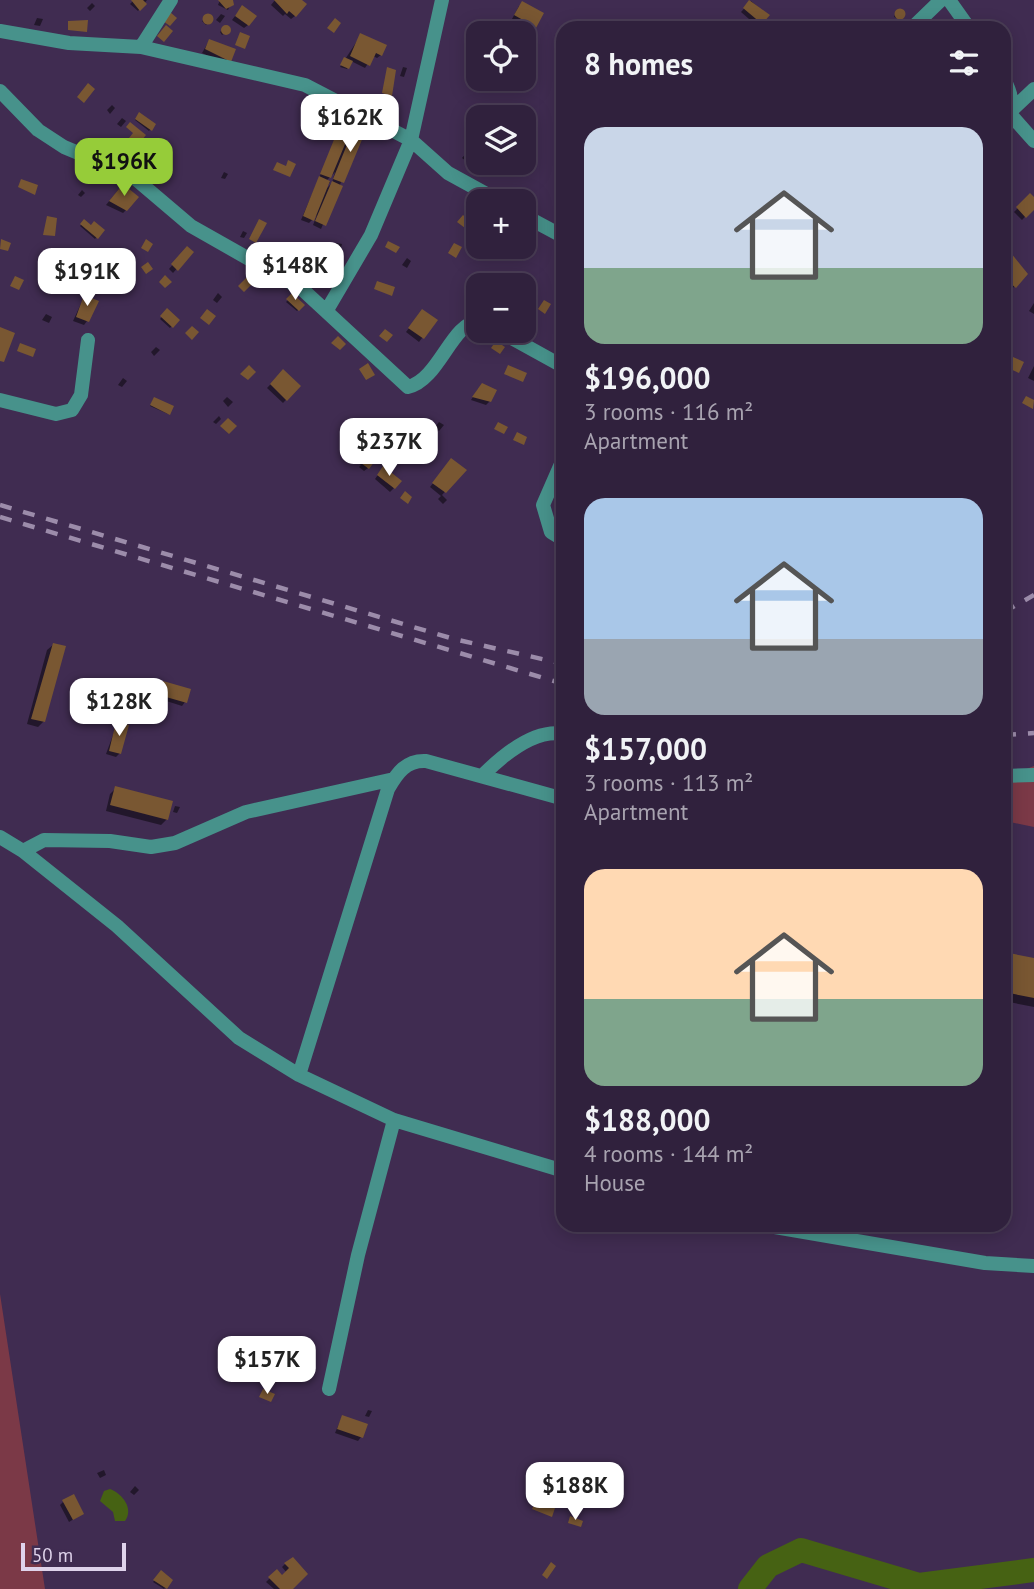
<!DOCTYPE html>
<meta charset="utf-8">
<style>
:root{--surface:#30213d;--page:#3c2e48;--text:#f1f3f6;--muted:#a8a3b0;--line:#4b3e57;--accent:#96cc39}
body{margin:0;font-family:"PT Sans",sans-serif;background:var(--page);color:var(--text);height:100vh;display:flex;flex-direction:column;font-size:26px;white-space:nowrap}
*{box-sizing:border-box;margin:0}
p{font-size:23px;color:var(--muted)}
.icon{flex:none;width:38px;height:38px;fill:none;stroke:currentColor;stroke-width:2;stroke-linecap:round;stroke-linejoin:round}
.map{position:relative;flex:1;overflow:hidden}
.drawer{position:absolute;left:556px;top:21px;width:455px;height:1211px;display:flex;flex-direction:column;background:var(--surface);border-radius:21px;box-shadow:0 4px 18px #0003,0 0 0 2px var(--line)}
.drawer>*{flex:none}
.tools{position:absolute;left:466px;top:21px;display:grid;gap:14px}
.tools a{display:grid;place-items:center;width:70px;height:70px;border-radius:14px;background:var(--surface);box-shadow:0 4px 18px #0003,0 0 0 2px var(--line);font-size:35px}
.scale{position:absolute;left:21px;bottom:18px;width:105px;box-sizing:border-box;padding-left:7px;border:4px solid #dfd3eb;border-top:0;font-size:19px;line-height:24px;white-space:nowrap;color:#dfd3eb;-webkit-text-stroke:5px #402c51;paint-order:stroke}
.price{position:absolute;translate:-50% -60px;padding:0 16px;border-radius:14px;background:#fff;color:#222;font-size:23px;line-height:46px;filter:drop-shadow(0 2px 4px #0008)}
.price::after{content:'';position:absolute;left:50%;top:42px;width:21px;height:16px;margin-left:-10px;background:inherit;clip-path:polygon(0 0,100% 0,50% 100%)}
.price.selected{background:var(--accent);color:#111}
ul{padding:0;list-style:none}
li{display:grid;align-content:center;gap:14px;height:371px;padding:0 28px}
li span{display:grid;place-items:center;height:217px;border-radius:21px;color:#555}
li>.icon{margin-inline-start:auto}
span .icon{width:126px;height:126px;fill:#fffc;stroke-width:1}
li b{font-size:30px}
h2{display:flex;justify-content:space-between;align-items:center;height:84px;padding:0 28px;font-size:30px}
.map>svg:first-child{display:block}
.green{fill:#7b3947}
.water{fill:#466213}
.shadow{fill:#0007;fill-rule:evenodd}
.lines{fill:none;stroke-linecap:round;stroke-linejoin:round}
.river{stroke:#466213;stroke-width:24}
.building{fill:#795732}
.street{stroke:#47928b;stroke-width:14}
.rail{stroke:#9c8caa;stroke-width:4.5;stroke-dasharray:12 12;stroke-linecap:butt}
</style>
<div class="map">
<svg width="1034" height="1589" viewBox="0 0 1034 1589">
<rect width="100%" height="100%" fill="#402c51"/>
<path class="green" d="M1034,766V827L1005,821L1004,778Z
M0,1294L45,1589H0Z"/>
<path class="water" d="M110,1489C123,1494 134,1509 125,1521H115L113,1512L100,1501L104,1491Z"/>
<path class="shadow" d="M134,0H147L138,11L130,4Z
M220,0L232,1L228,10L218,5Z
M275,0H299L295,16L291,19L285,14L283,16L271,5Z
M751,1L767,15L757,26L741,12Z
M92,3L95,6L90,11L87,8Z
M519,6L535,26L531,30L527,31L512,19Z
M897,10L903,12L899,19L894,17Z
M239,11L248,25L244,28L232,20Z
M221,14L225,16L220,23L216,20Z
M210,17L211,20L206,25L202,21Z
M37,18L43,19L40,26L34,25Z
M225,27L229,30L222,35L220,32Z
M361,35L381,55L377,58L373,56L365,68L351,61L347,69L340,67Z
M209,41L233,50L226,64L202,53Z
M403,67L407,68L404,77L400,76Z
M112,105L115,108L110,114L107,110Z
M139,114L154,125L149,131L135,120Z
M122,118L126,121L121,127L117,124Z
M343,122L347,136L355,127L363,131L321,229L313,225L317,215L309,223L301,220ZM335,172L332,183L324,191L330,182L326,181Z
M138,130L144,135L129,152L123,147Z
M470,149L476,154L478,152V163L474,167L462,158Z
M224,172L228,174L225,179L221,178Z
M119,189L126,210L123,213L106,205Z
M82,190L85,193L81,197L78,195Z
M1030,196L1034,200V207L1022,220L1014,212Z
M84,222L102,230L95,239L80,226Z
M243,231L247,233L244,238L240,237Z
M336,243L342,244L340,251L333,249Z
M513,247L519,248L515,253L511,250Z
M187,248L192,252L173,273L169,269Z
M279,249L289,271L286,274L270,263Z
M407,258L411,261L407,268L402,265Z
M1004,258L1026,274L1011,290L1004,284Z
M564,275V288H563L557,284Z
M218,293L222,297L217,303L213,300Z
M292,296L303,305L297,311L286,302Z
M84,297L87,321L84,325L73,321Z
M1034,303V314L1029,311Z
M167,311L177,320L170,328L160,319Z
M46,314L52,317L49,323L42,320Z
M419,315L435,321L419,342L406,332Z
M156,347L160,350L154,356L151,352Z
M1034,366V381L1028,378Z
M283,371L299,386L283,403L267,388Z
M123,378L127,381L122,387L118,385Z
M478,389L490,401L486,405L471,400Z
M227,397L233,402L228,407L223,401Z
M153,400L168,414L150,406Z
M219,416L221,419L216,424L213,422Z
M439,422L444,425L439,431L435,427Z
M358,438L368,468L364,471L359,467L361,465L345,457Z
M448,464L464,470L442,495L447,500L443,504L438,499L441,496L430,487Z
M380,472L394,488L390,492L375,479Z
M53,645L44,721L38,727L27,724L47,650Z
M164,683L185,702L182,706L157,698Z
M117,724L120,753L116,757L106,754Z
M116,788L167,819L161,825L106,811L110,794Z
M175,806L180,807L177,813L173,812Z
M1004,954L1034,960V1007L1004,1001Z
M368,1410L372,1411L369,1417L365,1416Z
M342,1417L361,1437L358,1441L335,1433Z
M104,1470L106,1475L100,1478L97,1473Z
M135,1486L139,1490L134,1495L130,1492Z
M63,1502L82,1514L69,1522L60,1505Z
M289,1560L290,1589H274L266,1582L277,1571L282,1577L287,1573L282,1567Z
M161,1573L171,1581L164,1589L153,1582Z"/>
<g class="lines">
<path class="river" d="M750,1589L768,1566L801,1550L919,1585L1034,1570"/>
</g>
<path class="building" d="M131,0H143L147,4L140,11Z
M218,0H233L234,5L226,9Z
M274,0H302L307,4L296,17L289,11L287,14Z
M749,0L770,15L762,24L743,8Z
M522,1L544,13L536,28L533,26L530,31L520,25L523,20L514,15Z
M242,5L257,16L249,26L235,16Z
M894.5 14a5.5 5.5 0 1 1 11 0a5.5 5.5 0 1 1-11 0Z
M170,12L177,18L170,26L163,21Z
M202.5 19a5.5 5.5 0 1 1 11 0a5.5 5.5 0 1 1-11 0Z
M335,18L341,23L334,33L327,28Z
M88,20L87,32L68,30V21Z
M221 30a5 5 0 1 1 10 0a5 5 0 1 1-10 0Z
M166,25L173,31L164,42L157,36Z
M240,32L250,36L245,49L235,45Z
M360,33L387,45L382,56L376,53L370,66L350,56Z
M209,39L236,49L231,62L205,49Z
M344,57L353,61L349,69L340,65Z
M387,67L396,70L392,96L382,93Z
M88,83L95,89L84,103L77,97Z
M139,112L156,124L152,131L135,119Z
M342,120L353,125L331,178L320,174Z
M130,122L146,135L134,150L125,143L133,133L126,127Z
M355,125L366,130L344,183L333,179Z
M470,147L478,153V164L464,154Z
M288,160L296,164L290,177L273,170L277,162L286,166Z
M319,176L330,181L314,221L303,216Z
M21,179L38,185L35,195L18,187Z
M332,181L343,186L326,226L315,221Z
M123,184L139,197L127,211L109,201Z
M1030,193L1034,197V210L1026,218L1016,207Z
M463,215L471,222L465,228L457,222Z
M47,216L57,218L55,236L43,235Z
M84,219L91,225L94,221L105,230L98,239L80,224Z
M259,219L267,223L256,243L249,239Z
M1,239L11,243L8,251L0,249Z
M146,239L153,244L148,252L141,248Z
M388,241L400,247L396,253L385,247Z
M283,243L300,255L291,272L272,259Z
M454,243L462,247L456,258L448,253Z
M187,246L194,252L178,271L171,264Z
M260,247L271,252L268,258L258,253Z
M1011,253L1028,274L1016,288L1004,278V255Z
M148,262L153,269L146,274L141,267Z
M90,264L104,269L100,280L86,274Z
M165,275L172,282L165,288L159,282Z
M15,276L24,280L19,290L10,286Z
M248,276L254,282L244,292L238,286Z
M377,281L395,287L392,296L374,289Z
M292,293L305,305L299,311L286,299Z
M84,295L99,301L89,322L76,317Z
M544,300L551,304L545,314L538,309Z
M167,308L180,320L173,328L160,316Z
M207,309L216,316L209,325L200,318Z
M422,309L438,320L424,339L408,328Z
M192,326L199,332L192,340L185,333Z
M0,327L15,333L4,362L0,361Z
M385,329L393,335L387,342L379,336Z
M338,336L346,344L340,350L331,343Z
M496,341L505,347L500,354L491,348Z
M20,343L36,349L33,357L17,351Z
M1013,357L1024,362L1019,373L1008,368Z
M368,363L375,375L366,380L359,369Z
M249,365L256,372L248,380L240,374Z
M508,365L527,373L523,382L504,374Z
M283,369L301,386L287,401L270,384Z
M482,383L497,390L491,402L472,397Z
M1026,396L1034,400L1033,409L1022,403Z
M154,397L174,406L170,415L150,405Z
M228,418L237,426L229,434L220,426Z
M498,422L508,427L504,434L494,429Z
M362,432L375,442L372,447L380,454L369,469L361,463L363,461L347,452Z
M517,432L527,437L524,445L513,440Z
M451,458L467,470L446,493L432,483Z
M383,466L402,481L395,489L377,475Z
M405,491L412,497L408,504L400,498Z
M53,643L66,646L45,722L31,719Z
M163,681L191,689L187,703L159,695Z
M116,722L129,725L121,754L109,751Z
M115,786L173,801L168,820L110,805Z
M1004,952L1034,958V998L1004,992Z
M263,1389L275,1394L271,1402L259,1397Z
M342,1415L368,1424L363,1438L337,1429Z
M74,1494L84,1514L73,1520L62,1500Z
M536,1501L555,1508L552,1517L532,1509Z
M570,1516L583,1521L581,1527L568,1523Z
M293,1557L308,1574L293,1589H280L268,1577L277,1569L282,1575L289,1568L284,1563Z
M551,1562L556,1566L547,1579L542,1575Z
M161,1570L173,1580L167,1589L153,1580Z"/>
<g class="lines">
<path class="street" d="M949,0L969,28
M912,28L941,0
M0,31L69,43L141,47L305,85L411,140L448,173L499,201
M141,47L171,0
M1004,79C1014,99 1015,111 1004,131
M0,91L38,130L64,147L131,175L191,226L302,289L408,387C439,380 452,322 478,322
M1013,109L1034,89
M1012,116L1034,141
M523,215L564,237
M327,310L371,235L411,140L442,0
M499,331L564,367
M0,400L56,414L72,410L81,395L88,340
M564,457L543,505L551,532L564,540
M483,775C502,756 534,728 564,734
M1004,776L1034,775
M0,837L23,851L117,926L239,1038L299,1075L394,1120L564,1171
M23,851L44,840L110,841L151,847L175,843L246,812L394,779
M299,1075L388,789C397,773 406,760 426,761L564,799
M763,1225L985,1263L1034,1266
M329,1389L358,1255L394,1120"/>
<path class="rail" d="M0,505L454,639L564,664
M0,517L564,684
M1004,612L1034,595
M1004,735L1034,733"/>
</g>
</svg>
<div class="tools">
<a><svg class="icon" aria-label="locate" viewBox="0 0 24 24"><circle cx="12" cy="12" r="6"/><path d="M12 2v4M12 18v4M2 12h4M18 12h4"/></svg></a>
<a><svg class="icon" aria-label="layers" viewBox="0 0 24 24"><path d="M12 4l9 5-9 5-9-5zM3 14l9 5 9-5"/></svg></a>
<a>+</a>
<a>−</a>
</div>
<div class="scale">50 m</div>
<b class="price" style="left:350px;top:154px">$162K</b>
<b class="price selected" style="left:124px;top:198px">$196K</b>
<b class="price" style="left:295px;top:302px">$148K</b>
<b class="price" style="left:87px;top:308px">$191K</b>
<b class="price" style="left:389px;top:478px">$237K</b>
<b class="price" style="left:119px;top:738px">$128K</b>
<b class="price" style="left:267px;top:1396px">$157K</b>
<b class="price" style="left:575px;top:1522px">$188K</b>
<section class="drawer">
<h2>8 homes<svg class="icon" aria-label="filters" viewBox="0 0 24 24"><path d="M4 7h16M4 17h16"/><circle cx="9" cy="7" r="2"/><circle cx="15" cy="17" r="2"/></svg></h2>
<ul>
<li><span style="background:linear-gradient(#c9d6e8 65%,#7fa58c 0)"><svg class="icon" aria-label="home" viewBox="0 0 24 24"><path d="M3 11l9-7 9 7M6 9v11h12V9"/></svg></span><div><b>$196,000</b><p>3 rooms · 116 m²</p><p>Apartment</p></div></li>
<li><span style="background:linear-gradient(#a9c7e8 65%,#9aa5b1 0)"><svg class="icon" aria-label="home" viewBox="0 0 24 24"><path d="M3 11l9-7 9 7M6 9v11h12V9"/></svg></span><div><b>$157,000</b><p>3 rooms · 113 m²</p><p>Apartment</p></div></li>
<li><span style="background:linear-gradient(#ffd9b3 60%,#7fa58c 0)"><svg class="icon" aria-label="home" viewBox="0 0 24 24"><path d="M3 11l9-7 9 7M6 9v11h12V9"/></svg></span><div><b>$188,000</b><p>4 rooms · 144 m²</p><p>House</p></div></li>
</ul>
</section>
</div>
